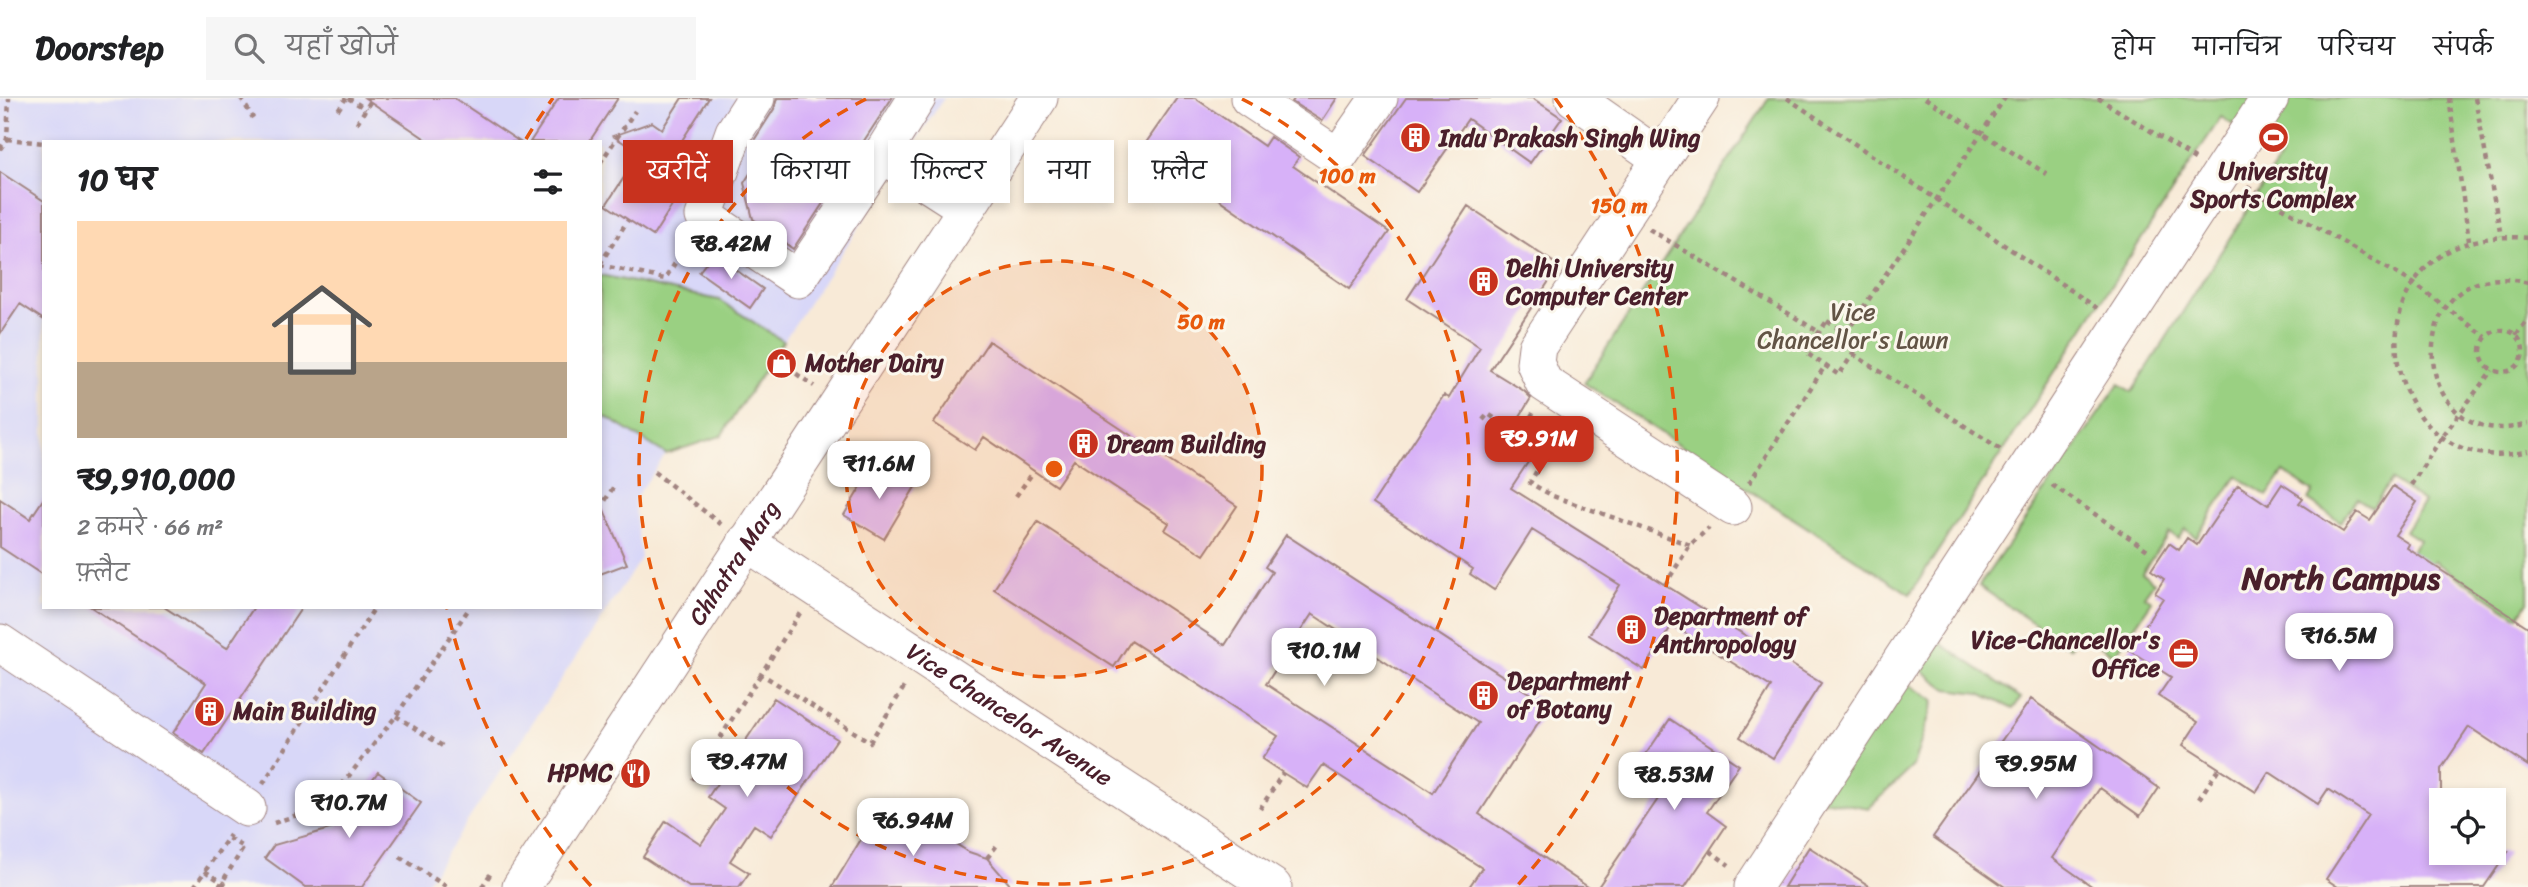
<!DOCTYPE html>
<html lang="hi">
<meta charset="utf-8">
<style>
:root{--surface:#fff;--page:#f6f6f6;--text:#202124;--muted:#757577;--line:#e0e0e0;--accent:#c8321e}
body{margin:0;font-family:Sriracha,"Playpen Sans Deva",sans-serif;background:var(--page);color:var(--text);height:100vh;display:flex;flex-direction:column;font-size:26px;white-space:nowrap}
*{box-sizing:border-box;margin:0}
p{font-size:23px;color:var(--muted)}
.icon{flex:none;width:38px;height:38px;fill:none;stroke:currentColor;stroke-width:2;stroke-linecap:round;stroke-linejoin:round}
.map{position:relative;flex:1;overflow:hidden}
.side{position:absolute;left:42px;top:42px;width:560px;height:469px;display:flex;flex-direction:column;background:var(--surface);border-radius:0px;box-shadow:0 4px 10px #0003}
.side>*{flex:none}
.hud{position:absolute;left:623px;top:42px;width:665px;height:63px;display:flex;gap:14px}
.buttons{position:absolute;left:2429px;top:690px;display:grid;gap:14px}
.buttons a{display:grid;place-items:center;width:77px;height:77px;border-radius:0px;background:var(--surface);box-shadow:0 4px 10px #0003;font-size:35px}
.price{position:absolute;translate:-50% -60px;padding:0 16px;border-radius:14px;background:#fff;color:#222;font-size:23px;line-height:46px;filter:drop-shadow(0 2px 4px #0008)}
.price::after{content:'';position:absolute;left:50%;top:42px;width:21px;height:16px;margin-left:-10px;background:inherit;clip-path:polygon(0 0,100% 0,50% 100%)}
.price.selected{background:var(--accent);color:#fff}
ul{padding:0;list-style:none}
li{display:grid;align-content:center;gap:14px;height:371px;padding:0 35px}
li span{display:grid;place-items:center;height:217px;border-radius:0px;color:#555}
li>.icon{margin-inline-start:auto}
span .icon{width:126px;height:126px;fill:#fffc;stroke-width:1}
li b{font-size:30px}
h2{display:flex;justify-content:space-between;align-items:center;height:84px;padding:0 35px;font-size:30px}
.chip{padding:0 24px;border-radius:0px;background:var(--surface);box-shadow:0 4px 10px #0003;font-size:24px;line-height:63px}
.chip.selected{background:var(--accent);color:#fff}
header{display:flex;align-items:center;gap:42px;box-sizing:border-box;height:98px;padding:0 35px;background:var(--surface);border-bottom:2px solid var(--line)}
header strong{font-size:33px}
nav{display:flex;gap:38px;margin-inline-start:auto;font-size:24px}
.search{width:490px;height:63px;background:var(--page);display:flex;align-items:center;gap:18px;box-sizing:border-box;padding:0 24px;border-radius:0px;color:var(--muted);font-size:26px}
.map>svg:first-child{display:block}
.built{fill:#d8d7f8;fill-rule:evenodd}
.green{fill:#9ad082;stroke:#727856;stroke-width:2}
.building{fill:#d7b1f8;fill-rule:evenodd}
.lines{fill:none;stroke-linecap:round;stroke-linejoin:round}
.minor-casing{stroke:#a18481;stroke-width:39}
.path{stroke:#a18481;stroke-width:4.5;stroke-dasharray:5 5;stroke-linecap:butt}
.minor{stroke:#fff;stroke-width:37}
.ring{fill:none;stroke:#e8590c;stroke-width:3.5;stroke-dasharray:12 9}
.labels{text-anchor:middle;stroke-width:6;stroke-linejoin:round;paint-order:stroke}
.poi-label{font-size:24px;font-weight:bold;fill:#4a1f2b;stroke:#fbf7ec;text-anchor:start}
.park-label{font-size:24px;fill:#625445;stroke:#fbf7ec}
.street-label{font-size:24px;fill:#4a1f2b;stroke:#fbf7ec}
.district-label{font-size:32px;font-weight:bold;fill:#4a1f2b;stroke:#fbf7ec}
.centre{fill:#e8590c;stroke:#fbf7ec;stroke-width:3.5}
.ring-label{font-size:21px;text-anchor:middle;font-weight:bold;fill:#e8590c;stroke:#fbf7ec;stroke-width:6;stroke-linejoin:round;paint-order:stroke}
</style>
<header>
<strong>Doorstep</strong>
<div class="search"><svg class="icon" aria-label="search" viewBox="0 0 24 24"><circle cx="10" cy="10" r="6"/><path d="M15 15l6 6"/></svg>यहाँ खोजें</div>
<nav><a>होम</a><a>मानचित्र</a><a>परिचय</a><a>संपर्क</a></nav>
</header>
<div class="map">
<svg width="2528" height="789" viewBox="0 0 2528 789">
<rect width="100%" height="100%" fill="#fbf7ec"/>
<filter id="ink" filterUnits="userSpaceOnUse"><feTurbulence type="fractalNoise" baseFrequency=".0143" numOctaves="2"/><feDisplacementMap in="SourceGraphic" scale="14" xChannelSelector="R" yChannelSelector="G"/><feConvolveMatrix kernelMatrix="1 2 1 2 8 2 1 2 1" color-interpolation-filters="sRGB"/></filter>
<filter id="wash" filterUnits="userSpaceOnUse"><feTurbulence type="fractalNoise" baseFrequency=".00686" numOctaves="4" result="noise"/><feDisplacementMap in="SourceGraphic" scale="28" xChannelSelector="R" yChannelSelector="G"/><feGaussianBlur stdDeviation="1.57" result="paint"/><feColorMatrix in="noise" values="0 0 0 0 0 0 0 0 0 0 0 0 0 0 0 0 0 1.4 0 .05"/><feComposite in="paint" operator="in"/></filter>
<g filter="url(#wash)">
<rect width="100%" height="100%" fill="#f8ead7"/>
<path class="built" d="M0,0H944L721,338L666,356L634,402L641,460L424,789H0ZM44,44H600V509H44Z"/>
<path class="green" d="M1769,0H2528V504L2518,519L2434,463L2422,480L2402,466L2419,442L2405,433L2424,404L2391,382L2372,410L2357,400L2341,424L2308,402L2313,394L2284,374L2267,398L2237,378L2196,439L2185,431L2178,441L2169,435L2142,475L2154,484L2144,498L2152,503L2115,557L2081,534L2070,550L1979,488L2119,286L2132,294L2281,59L2221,19L1910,496L1584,285Z
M600,177L719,202L783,243L721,338L666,356L600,315Z
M1930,538L2021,600L2013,611L1980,595L1947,591L1912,565Z
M1899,580L1934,603L1913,668L1869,710L1822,702Z"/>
<g id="blocks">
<path class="building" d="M365,0H454L520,44H430Z
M559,0H618L589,44H530Z
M682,0H709L681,44L703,58L653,138L606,107L640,55L613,38L652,24L662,31Z
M777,0H892L793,151L753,121L744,85L765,52L753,44L774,11Z
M1177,0H1195L1264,48L1270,39L1299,59L1293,68L1389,134L1349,191L1143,49Z
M1295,0H1337L1322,23L1292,4Z
M1406,0H1532L1562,20L1530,65L1468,21L1417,94L1365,58Z
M0,74L44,103V222L20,206L0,236Z
M1468,108L1559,168L1490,272L1524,293L1531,300L1508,338L1534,355L1511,390L1821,585L1773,660L1740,639L1771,589L1672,527L1644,572L1589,537L1620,487L1532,432L1494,492L1470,476L1473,471L1373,405L1444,297L1449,300L1480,249L1407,201Z
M713,156L763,191L750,210L699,174Z
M989,243L1237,408L1204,457L1165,432L1169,425L1074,362L1056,388L984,339L975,352L934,325Z
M875,365L915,389L884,441L844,417Z
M2282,386L2303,400L2299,405L2343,434L2357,414L2370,422L2393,388L2417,404L2395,437L2409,446L2407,450L2528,529V668L2469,629L2441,671V754H2508L2484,789H2338L2326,781L2368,717L2328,691L2318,706L2269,674L2256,694L2183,647L2198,624L2158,598L2171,579L2129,552L2163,500L2155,495L2164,481L2151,472L2169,445L2179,452L2187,440L2197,447L2238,387L2268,407Z
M44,400V478L0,449V401L30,421Z
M600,403L627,466L600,476Z
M1038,424L1225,547L1272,474L1265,469L1286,437L1549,608L1479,716L1588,789H1469L1482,770L1323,667L1307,690L1283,675L1262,661L1278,638L1131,543L1114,569L994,491ZM1312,516L1478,625L1433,695L1266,586Z
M91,509H164L227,550L254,509H302L204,656L173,635L206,585Z
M774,600L837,641L771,738L754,727L730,763L749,775L739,789H689L643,759L666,723L701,746L725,711L708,699Z
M2031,601L2159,690L2140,718L2100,690L2052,760L2093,789H2005L1933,739Z
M1670,621L1739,667L1707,714L1726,728L1685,789H1598L1658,701L1629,681Z
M378,674L421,705L362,789H305L265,760L274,747L337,729Z
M885,702L969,754L987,760L1012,789H832Z
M1809,749L1871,789H1784Z"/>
</g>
</g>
<g filter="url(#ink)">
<use href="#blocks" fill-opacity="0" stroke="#a18481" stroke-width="2"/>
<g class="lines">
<defs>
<g id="minor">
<path d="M756,0L734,34L704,118L798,181L882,56"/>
<path d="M917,0L882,56L966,110"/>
<path d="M1249,0L1338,59L1379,0"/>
<path d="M1574,0L1661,61"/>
<path d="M1701,0L1537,249L1535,265L1544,285L1733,409"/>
<path id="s1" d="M746,444L1273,789"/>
<path d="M0,545L247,710"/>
<path id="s2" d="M521,789L1039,0"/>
<path d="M1753,789L2270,0"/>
</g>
</defs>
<use href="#minor" class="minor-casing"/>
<path class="path" d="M241,0L253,20
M348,0L366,11
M1787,0L2097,210
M1925,0L2047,76
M2098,0L2195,61
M2449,0L2469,143
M2475,0L2501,138
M338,12L346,0
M357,25L370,4
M7,41L44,45
M0,51L7,41L9,0
M600,65L635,13
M2247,89L2413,185L2486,239
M1649,131L1819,234
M2528,140C2335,122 2371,391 2528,353
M600,166L628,122
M600,167L665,181L689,143
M2528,185C2398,151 2404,361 2528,326
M1827,223L1860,245L1839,277L1805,254Z
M2481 253a21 21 0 1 1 42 0a21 21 0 1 1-42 0Z
M1846,235L2005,0
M2516,237L2528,221
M1853,256L2002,352
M788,270L814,288
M1483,322L1488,316L1547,354L1530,385L1553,398L1690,447
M1521,336L1533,315
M654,374L722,427
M1749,385L1825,268
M2052,387L2149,453
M2411,387L2442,339L2492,272
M1016,398L1034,373
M600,411L614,388
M1665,487L1690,447L1709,430
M800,515L761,576L870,644L906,586
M396,618L444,649
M693,682L761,576
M263,686L375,509
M2199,701L2219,670
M1260,711L1283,675
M274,725L326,707L396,618L470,509
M1710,753L1729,767
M400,759L447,789
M987,760L998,746
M205,773L229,789
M194,789L230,737
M219,789L244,749L228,740
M482,789L491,775"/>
<use href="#minor" class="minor"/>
</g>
</g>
<circle cx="1054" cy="371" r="208" fill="#e8590c" fill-opacity=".12"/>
<g class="ring">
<circle cx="1054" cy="371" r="208"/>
<path d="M1242 1A415 415 0 1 1 866 1"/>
<path d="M591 788A623 623 0 0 1 447 511M526 41A623 623 0 0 1 553 0M1555 0A623 623 0 0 1 1517 788"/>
</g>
<defs>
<symbol id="stadium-disc" viewBox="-11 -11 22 22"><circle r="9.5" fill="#c8321e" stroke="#fbf7ec"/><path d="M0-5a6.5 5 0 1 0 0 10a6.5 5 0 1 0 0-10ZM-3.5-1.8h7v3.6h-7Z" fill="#fff"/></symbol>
<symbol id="building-disc" viewBox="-11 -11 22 22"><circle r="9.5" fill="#c8321e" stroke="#fbf7ec"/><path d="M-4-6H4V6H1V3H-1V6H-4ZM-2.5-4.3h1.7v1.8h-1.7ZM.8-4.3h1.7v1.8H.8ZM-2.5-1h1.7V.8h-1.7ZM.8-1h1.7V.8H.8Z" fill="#fff"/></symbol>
<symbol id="shop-disc" viewBox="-11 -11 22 22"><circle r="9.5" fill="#c8321e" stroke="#fbf7ec"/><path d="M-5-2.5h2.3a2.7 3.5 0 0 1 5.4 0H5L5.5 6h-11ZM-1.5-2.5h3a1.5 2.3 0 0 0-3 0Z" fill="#fff"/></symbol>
<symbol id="office-disc" viewBox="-11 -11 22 22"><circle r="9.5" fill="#c8321e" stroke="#fbf7ec"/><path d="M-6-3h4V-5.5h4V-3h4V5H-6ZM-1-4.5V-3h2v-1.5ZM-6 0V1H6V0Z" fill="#fff"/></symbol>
<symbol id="restaurant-disc" viewBox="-11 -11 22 22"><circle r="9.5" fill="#c8321e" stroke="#fbf7ec"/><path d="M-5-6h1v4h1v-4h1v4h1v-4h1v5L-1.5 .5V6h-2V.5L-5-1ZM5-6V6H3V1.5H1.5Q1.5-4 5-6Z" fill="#fff"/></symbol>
</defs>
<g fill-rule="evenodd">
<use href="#stadium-disc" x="2256" y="22" width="35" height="35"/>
<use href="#building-disc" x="1398" y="22" width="35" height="35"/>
<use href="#building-disc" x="1466" y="166" width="35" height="35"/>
<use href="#shop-disc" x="764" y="248" width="35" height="35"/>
<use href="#building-disc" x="1066" y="328" width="35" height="35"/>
<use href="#building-disc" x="1614" y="514" width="35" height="35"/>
<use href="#office-disc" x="2166" y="538" width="35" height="35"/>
<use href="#building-disc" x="1466" y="580" width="35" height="35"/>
<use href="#building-disc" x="192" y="596" width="35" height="35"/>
<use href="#restaurant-disc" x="618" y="658" width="35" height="35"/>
</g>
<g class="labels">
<g class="poi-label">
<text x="1439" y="48">Indu Prakash Singh Wing</text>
<text x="2273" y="81" text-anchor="middle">University<tspan x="2273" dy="28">Sports Complex</tspan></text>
<text x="1506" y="178">Delhi University<tspan x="1506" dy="28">Computer Center</tspan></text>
<text x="805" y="273">Mother Dairy</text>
<text x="1107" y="354">Dream Building</text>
<text x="1654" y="526">Department of<tspan x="1654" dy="28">Anthropology</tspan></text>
<text x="2160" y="550" text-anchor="end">Vice-Chancellor's<tspan x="2160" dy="28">Office</tspan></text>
<text x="1507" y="591">Department<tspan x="1507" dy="28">of Botany</tspan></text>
<text x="233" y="621">Main Building</text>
<text x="613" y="683" text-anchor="end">HPMC</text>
</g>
<g class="park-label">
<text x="1853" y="222">Vice<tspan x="1853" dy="28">Chancellor's Lawn</tspan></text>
</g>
<g class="street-label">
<text dy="8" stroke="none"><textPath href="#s2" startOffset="388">Chhatra Marg</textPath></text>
<text dy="8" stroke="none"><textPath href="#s1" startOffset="315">Vice Chancelor Avenue</textPath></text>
</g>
<g class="district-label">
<text x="2341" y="491">North Campus</text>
</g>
</g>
<circle cx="1054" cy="371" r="10" class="centre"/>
<g class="ring-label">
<text x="1347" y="85">100 m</text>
<text x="1619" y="115">150 m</text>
<text x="1201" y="231">50 m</text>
</g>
</svg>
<div class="buttons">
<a><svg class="icon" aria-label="locate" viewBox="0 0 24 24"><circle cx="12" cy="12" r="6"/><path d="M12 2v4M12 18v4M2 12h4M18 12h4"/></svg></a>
</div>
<b class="price" style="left:731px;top:183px">₹8.42M</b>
<b class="price selected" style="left:1539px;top:378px">₹9.91M</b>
<b class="price" style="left:879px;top:403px">₹11.6M</b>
<b class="price" style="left:2339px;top:575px">₹16.5M</b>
<b class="price" style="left:1324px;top:590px">₹10.1M</b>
<b class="price" style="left:747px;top:701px">₹9.47M</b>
<b class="price" style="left:2036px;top:703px">₹9.95M</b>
<b class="price" style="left:1674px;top:714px">₹8.53M</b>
<b class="price" style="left:349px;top:742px">₹10.7M</b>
<b class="price" style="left:913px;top:760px">₹6.94M</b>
<div class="hud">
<a class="chip selected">खरीदें</a>
<a class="chip">किराया</a>
<a class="chip">फ़िल्टर</a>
<a class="chip">नया</a>
<a class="chip">फ़्लैट</a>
</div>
<section class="side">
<h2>10 घर<svg class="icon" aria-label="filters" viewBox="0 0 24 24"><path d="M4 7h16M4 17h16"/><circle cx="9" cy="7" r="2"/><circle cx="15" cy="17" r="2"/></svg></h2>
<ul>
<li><span style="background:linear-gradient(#ffd9b3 65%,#b9a48a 0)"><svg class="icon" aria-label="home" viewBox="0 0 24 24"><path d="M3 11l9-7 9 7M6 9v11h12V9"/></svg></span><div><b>₹9,910,000</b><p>2 कमरे · 66 m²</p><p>फ़्लैट</p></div></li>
</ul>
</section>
</div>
